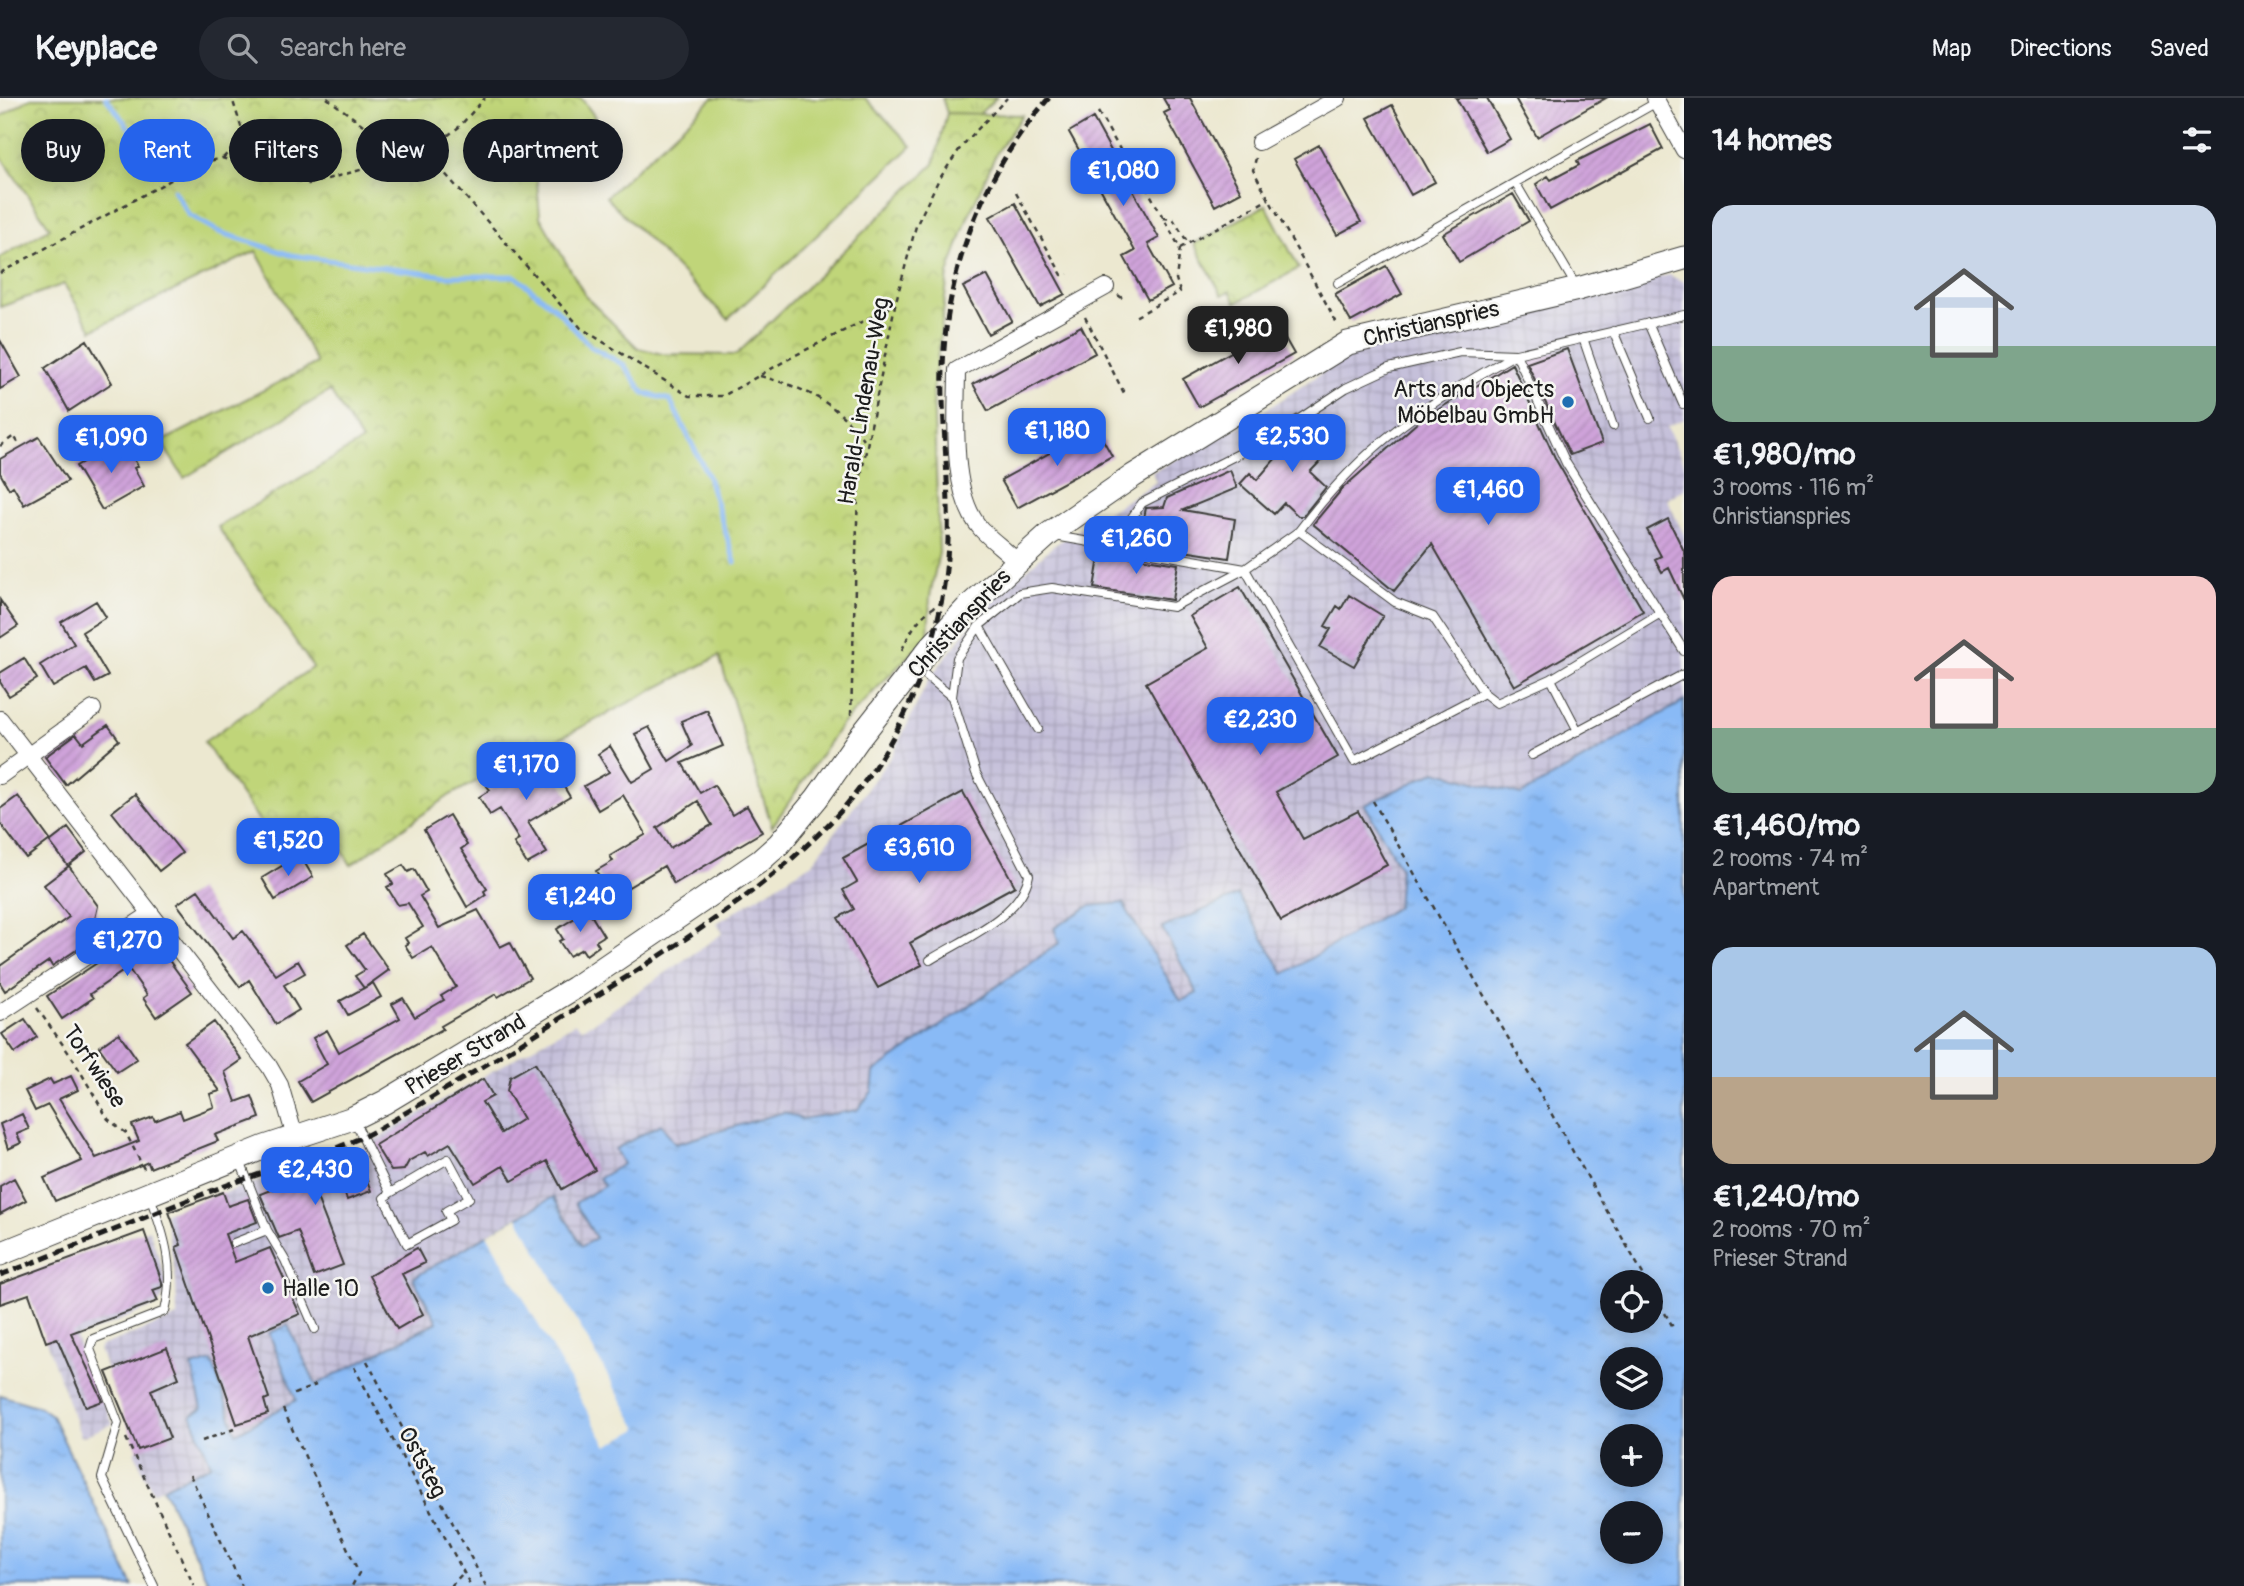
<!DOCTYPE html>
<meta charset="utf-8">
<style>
:root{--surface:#171b24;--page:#242831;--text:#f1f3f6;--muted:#9ea1a6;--line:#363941;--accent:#2563eb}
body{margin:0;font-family:Pangolin,sans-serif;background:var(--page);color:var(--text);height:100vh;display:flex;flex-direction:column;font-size:26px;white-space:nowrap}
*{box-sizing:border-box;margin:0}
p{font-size:23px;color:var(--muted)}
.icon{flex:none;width:38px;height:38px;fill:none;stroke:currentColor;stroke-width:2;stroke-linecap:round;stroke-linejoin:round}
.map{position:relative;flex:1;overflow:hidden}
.details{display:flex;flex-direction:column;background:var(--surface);width:560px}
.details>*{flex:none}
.guide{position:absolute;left:21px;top:21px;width:665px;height:63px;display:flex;gap:14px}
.buttons{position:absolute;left:1600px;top:1172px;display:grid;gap:14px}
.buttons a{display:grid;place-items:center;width:63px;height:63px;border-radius:50%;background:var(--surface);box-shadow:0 4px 18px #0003;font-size:35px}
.price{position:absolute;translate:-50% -60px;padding:0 16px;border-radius:14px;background:var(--accent);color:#fff;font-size:23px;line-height:46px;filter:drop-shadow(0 2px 4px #0008)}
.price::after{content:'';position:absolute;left:50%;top:42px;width:21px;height:16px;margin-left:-10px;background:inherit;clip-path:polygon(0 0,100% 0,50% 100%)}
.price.selected{background:#222;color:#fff}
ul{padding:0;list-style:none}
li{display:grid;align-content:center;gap:14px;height:371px;padding:0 28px}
li span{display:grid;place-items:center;height:217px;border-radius:21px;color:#555}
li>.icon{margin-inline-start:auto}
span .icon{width:126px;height:126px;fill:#fffc;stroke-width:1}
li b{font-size:30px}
h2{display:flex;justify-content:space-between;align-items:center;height:84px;padding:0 28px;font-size:30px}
.tag{padding:0 24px;border-radius:32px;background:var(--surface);box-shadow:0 4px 18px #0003;font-size:24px;line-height:63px}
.tag.selected{background:var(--accent);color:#fff}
header{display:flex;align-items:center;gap:42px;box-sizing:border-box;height:98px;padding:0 35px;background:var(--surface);border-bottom:2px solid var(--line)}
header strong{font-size:33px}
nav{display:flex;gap:38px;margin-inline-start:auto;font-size:24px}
.search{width:490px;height:63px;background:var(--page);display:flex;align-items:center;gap:18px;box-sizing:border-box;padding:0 24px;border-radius:38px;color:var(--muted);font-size:26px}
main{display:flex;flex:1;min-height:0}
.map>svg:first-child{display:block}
.industrial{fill:url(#industrial-grid)}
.grass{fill:url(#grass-tufts);stroke:#6e784a;stroke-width:2}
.park{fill:url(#park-crowns);stroke:#6e784a;stroke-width:2}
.pitch{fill:#c0d579;stroke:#6e784a;stroke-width:2}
.water{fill:url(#water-ripples);stroke:#526b89;stroke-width:2;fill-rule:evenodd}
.pier{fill:#ece8d0}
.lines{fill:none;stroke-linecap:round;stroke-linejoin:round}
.stream{stroke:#89baf6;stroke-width:5}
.building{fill:url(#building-hatch);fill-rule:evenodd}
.lane-casing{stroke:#3b3b37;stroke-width:10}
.street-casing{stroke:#3b3b37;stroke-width:18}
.secondary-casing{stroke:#3b3b37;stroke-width:25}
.path{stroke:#3b3b37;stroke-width:2.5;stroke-dasharray:5 5;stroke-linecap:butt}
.lane{stroke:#fff;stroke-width:8}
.street{stroke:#fff;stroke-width:16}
.secondary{stroke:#fff;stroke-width:23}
.rail{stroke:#1c1c1c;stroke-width:5;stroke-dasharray:10 5;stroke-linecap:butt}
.poi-dot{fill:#1f6fb2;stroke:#f6f6f2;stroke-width:2.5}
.labels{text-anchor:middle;stroke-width:5;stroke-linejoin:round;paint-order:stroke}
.street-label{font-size:23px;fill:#1c1c1c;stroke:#f6f6f2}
.poi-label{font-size:23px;fill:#1c1c1c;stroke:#f6f6f2;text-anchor:end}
</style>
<header>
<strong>Keyplace</strong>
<div class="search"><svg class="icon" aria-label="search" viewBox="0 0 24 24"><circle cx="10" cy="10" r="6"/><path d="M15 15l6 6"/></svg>Search here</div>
<nav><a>Map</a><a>Directions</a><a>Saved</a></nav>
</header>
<main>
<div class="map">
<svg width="1684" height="1488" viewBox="0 0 1684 1488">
<defs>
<pattern id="industrial-grid" width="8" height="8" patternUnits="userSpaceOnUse" patternTransform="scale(1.75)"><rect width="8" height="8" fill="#c5c0da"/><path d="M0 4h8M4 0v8" fill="none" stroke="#a9a4ba"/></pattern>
<pattern id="grass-tufts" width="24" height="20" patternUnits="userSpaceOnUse" patternTransform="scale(1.75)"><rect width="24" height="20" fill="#c0d579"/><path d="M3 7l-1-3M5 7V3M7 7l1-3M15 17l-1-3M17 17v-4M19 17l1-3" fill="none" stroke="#a4b668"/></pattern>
<pattern id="park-crowns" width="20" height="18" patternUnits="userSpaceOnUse" patternTransform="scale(1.75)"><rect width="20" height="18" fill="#c0d579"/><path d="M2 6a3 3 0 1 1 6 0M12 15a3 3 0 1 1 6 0" fill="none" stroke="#a4b668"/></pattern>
<pattern id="water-ripples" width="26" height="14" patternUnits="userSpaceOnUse" patternTransform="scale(1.75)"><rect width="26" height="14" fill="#89baf6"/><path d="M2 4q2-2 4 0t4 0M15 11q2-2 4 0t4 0" fill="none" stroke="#769fd2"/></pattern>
<pattern id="building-hatch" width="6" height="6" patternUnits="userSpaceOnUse" patternTransform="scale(1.75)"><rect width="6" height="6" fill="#cfa3da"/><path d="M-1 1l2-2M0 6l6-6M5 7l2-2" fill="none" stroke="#b18cba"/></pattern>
</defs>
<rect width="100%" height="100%" fill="#f6f6f2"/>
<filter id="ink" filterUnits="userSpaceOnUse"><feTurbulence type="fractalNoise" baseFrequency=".0143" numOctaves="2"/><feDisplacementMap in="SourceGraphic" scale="14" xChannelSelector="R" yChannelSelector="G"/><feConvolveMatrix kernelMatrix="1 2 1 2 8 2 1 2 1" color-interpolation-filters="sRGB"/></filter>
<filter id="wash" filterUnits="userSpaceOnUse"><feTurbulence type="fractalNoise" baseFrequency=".00686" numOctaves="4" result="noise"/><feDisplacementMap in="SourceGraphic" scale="28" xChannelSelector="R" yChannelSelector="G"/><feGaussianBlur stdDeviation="1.57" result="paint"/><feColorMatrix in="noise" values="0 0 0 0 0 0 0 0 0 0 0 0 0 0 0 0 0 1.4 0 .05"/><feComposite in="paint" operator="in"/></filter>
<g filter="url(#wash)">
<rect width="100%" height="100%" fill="#ece8d0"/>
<path class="industrial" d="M1669,177L1684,184V321L1667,329L1684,366V391L1667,401L1684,437V603L1521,697L1436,673L1365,707L1400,770L1397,809L1284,876L1238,798L1163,830L1197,895L1181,904L1123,805L1059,845L875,974L872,993L858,1012L801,1021L784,1014L675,1046L661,1026L615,1051L623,1066L599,1079L604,1088L576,1105L596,1140L582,1148L552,1099L413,1179L437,1224L316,1287L288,1227L269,1235L296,1303L283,1311L235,1335L213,1263L192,1269L202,1311L191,1317L211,1368L153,1394L134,1354L138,1352L99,1252L101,1248L177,1219L176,1182L165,1115L366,1047L565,931L575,925L581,930L593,925L723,835L717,825L812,765L893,656L929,581L984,510L1053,448L1156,384L1152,374L1251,322L1338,264L1377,245Z
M149,1131L167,1184L162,1201L156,1208L76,1240L113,1326L81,1339L22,1178Z"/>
<path class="grass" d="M942,0H996L979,16L947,15Z"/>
<path class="park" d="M31,0H581L595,19L536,72L540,119L586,199L638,250L662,256L736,257L934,66L947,15L1022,17L996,56L968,119L948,176L933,294L939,454L930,498L928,538L841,627L772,729L719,558L450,697L351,767L323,722L268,735L204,644L313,569L218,429L362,343L330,293L184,380L161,344L317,265L256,153L92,232L64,186L0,209V160L50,130L0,57V19Z
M1266,107L1299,170L1236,205L1230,193L1222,197L1194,146Z"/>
<path class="pitch" d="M713,0H865L912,48L728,221L606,99Z"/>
<path class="water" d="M1684,603V1488H210L163,1390L211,1367L191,1317L202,1311L192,1269L212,1263L236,1335L296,1302L269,1235L288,1227L316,1287L437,1224L413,1180L553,1099L582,1148L596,1140L575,1105L604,1088L599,1080L623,1066L615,1051L661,1026L675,1046L784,1014L801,1021L857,1012L872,993L874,974L1059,845L1054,830L1089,808L1123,805L1181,903L1197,895L1162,830L1238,797L1284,876L1397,809L1400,770L1365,707L1436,673L1521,697ZM1612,1185H1650V1223H1612ZM1612,1262H1650V1300H1612ZM1612,1339H1650V1377H1612ZM1612,1416H1650V1454H1612Z
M0,1297L40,1309L52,1318L133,1488H0Z"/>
<path class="pier" d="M518,1119L638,1331L607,1348L487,1136Z"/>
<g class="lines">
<path class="stream" d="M106,0L161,71
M174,92L189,117L219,134L291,157L446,178H515L557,212L590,248L624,267L644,295L670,302L707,376L735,464"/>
</g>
<g id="blocks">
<path class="building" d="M1163,0H1190L1241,94L1215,108L1164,15L1170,12Z
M1456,0H1487L1510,41L1487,54Z
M1515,0H1606L1537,39Z
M1392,7L1435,84L1411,97L1368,20Z
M1093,20L1159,140L1148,146L1172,189L1148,202L1124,159L1135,153L1069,34Z
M1650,26L1663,51L1550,112L1536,86L1548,78L1551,82L1579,67L1577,63Z
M1319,47L1361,124L1337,137L1294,61Z
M1513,96L1529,123L1459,164L1443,136Z
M1015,105L1065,196L1040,209L990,119Z
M1386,168L1402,196L1351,224L1335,196Z
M987,177L1012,223L988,236L963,189Z
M1081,228L1095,255L988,313L973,286Z
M1278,228L1294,256L1199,309L1183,281Z
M0,242L21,279L0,291Z
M87,242L112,285L69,313L45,270Z
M1567,251L1602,345L1570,357L1527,265Z
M1512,266L1556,362L1643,513L1514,588L1432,446L1394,493L1313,426L1343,390L1418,324Z
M1305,325L1333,350L1310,374L1326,389L1303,418H1298L1284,405L1274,416L1240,386L1250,375L1257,382L1288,346L1285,343Z
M1096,329L1112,358L1017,410L1001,382Z
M39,339L68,383L24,407L13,388L9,391L0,375V361Z
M122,341L138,368L134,370L144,388L102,412L76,368Z
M1230,372L1237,390L1183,412L1235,421L1229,460L1138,446L1146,410L1164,409L1167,400Z
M1668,421L1684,453V502L1669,470L1662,474L1655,461L1661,458L1647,432Z
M1100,454L1178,466L1172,502L1094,490Z
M1240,489L1338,659L1276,694L1303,741L1358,713L1387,767L1281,823L1146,585L1208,550L1190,518Z
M1349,497L1383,518L1354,568L1320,549L1331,531L1325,528L1337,508L1341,511Z
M0,502L18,528L0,540Z
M96,503L106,519L82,534L108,578L95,585L86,570L53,589L40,567L74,546L61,524Z
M24,560L37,581L9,598L0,584V575Z
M707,612L723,648L682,665L700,695L714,687L732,717L747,708L762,734L674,786L664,768L612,799L596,773L613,763L610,758L645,737V734L623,697L598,712L584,688L609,674L598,656L610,648L632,684L654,671L635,636L649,629L669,663L692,648L681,623ZM698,703L712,727L670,750L657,730Z
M108,627L119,642L66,687L45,659L76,636L83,645Z
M545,657L570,699L528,724L547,755L527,766L514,745L519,742L500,711L490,717L479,699L490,692L487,688Z
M963,694L1015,788L910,845L922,867L878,890L838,820L854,811L843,792L857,784L843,760Z
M135,696L182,755L159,773L112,714Z
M18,698L50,742L26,760L0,725V711Z
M449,717L467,747L461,751L487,791L484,793L486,797L467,809L424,732Z
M68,730L86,754L68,768L50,744Z
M300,757L313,779L275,802L262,780Z
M403,767L408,774L414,771L427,794L420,798L439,830L478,812L500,849L510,844L530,880L498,899L496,896L441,928L443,931L311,1004L298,983L327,966L313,940L327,932L339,954L400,920L392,906L403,900L415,919L444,902L441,898L456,889L432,849L413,860L405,847L408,845L405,840L423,829L408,805L398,807L387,789L393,786L387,776Z
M69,768L98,808L90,843L52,868L49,863L5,893L0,885V868L69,819L44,787Z
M198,792L233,840L243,833L276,877L298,863L305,875L284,887L299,912L276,926L249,882L240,889L177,806Z
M588,812L604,838L596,843L599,848L586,857L582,851L569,858L559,843L563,841L557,831Z
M147,832L192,894L156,919L143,900L147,897L128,870L90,896L93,900L62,921L47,898Z
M363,836L389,872L364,890L355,878L365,872L347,847Z
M373,885L381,899L348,917L340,903Z
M25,921L37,939L15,955L2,936Z
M214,924L242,962L225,974L236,1004L252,998L260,1020L215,1037L218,1043L150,1070L148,1064L55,1103L44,1080L82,1063L48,1007L35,1013L25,993L50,981L53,986L71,978L78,992L59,1001L96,1060L139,1043L132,1027L153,1019L155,1023L180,1013L183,1021L214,1009L210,996L220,993L185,945Z
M119,935L137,961L117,974L99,949Z
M535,965L595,1072L562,1091L547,1063L512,1083L503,1068L475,1085L450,1045L428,1058L425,1054L409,1063L404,1072L391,1073L375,1047L483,981L493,998L482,1004L501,1035L523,1021L507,993L510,979Z
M22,1016L29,1031L17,1036L21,1045L8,1051L0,1026Z
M356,1053L371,1093L347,1102L342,1087L316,1097L343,1167L314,1178L298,1133L279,1140L260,1096L281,1088L280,1084Z
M14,1080L26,1102L0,1116V1088Z
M223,1094L228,1108L248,1101L257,1124L225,1136L235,1164L270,1150L300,1216L248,1238L269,1300L264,1302L268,1316L237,1326L176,1149L181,1147L169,1114Z
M144,1133L162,1184V1189L153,1192L158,1203L71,1235L103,1303L86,1309L57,1240L46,1244L29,1196L0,1206V1186Z
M417,1150L425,1165L402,1176L423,1216L397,1231L369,1178Z
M167,1250L179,1280L151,1292L170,1340L138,1352L106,1274Z"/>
</g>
</g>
<g filter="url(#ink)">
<use href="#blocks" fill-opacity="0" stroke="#3b3b37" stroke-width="2"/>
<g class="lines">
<defs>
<path id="lane" d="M1516,86L1576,188
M1338,185L1657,4
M1648,225L1683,306
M1613,233L1650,320
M1583,240L1613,328
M1299,433C1364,346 1423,308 1516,256L1566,365L1684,553
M1055,438L1245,471L1299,433L1395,504L1433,519L1484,595L1497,605L1551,581
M1120,451L1126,428L1142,405L1272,339L1346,290L1389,270L1460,254L1516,256L1684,217
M979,528L1038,631
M916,569L952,599L957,560L979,528L1020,495L1052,490L1173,509L1245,471L1354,663L1484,595
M1578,633L1551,581L1659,516
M1532,657L1684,576
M930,862C963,841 1021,819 1029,777L976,675L952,599
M354,1022L390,1095L384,1100L407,1146L451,1122L446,1113L469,1100L448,1061L390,1095
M150,1099C165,1138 175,1172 165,1213L93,1241L90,1251L118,1325L102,1380L154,1488
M267,1132L285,1162L315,1231
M234,1145L267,1132L240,1063"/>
<path id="street" d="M1655,0L1684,52
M1259,44L1338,0
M1017,464C1006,452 992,443 981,431C949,395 957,318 957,272L1106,189
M0,621L269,968L280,987L295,1039
M0,678L93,611
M0,915L149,817"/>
<path id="secondary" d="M0,1156L265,1049L353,1020L385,1004L574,890L760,763L779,746L817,700L857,643L930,550L967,510L1049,436L1133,378L1348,245L1578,191L1684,160"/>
</defs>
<use href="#lane" class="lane-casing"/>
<use href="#street" class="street-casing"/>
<use href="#secondary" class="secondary-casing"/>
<path class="path" d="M327,0L406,59
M1098,14L1128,65L1135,69L1180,150L1176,181L1180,194L1135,219
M244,38L271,58L290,81
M426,54L581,230L689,298H723L794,258L895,207
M223,60L244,38L232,0
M1256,60L1253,72L1338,227
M1016,95L1062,177L1068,176
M1163,120L1173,121L1188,145
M1180,150L1269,101
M0,175L202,65L222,60L309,86L426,54L459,29L485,0
M1118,197L1126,203
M1085,219L1126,299
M760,278C808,291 836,304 866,345
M0,348L14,338L21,349
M902,552C913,527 922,514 947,502
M851,617L858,393L895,207L916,128L938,83L961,49L1007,0
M1373,703L1648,1185
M37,910L73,961L108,1021L126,1035L146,1075
M1650,1189L1673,1229
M367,1263L486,1488
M354,1269L471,1488
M294,1296L316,1287
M283,1311L359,1475L352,1488
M126,1340L194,1488
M202,1343L234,1331
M190,1377L242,1488
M451,1488L463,1475"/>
<use href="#lane" class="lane"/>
<use href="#street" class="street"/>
<use href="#secondary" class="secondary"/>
<path class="rail" d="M0,1177C74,1150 145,1118 219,1090C265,1073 313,1061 358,1041C379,1032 399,1018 419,1007C464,980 509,953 553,925C650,864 762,799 840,714C895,653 933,568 944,487C955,415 941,342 943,270C946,171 984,73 1049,0"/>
</g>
</g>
<g class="poi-dot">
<circle cx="1568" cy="304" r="7"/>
<circle cx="268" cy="1190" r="7"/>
</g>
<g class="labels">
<g class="street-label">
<text transform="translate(1431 225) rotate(-13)" y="8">Christianspries</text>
<text transform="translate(863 303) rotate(-80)" y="8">Harald-Lindenau-Weg</text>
<text transform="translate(959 525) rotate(-47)" y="8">Christianspries</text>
<text transform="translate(465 956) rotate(-31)" y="8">Prieser Strand</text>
<text transform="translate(95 968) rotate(56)" y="8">Torfwiese</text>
<text transform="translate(423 1364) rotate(62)" y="8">Oststeg</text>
</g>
<g class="poi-label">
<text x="1554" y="299">Arts and Objects<tspan x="1554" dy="26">Möbelbau GmbH</tspan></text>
<text x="282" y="1198" text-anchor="start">Halle 10</text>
</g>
</g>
</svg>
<div class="buttons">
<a><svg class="icon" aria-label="locate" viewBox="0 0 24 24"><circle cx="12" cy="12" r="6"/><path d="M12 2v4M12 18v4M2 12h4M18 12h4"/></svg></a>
<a><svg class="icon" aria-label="layers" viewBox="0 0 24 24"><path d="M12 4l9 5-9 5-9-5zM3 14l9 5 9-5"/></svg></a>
<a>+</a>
<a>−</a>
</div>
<b class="price" style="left:1123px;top:110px">€1,080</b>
<b class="price selected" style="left:1238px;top:268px">€1,980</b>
<b class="price" style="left:1057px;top:370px">€1,180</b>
<b class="price" style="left:1292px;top:376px">€2,530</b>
<b class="price" style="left:111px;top:377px">€1,090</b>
<b class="price" style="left:1488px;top:429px">€1,460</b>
<b class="price" style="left:1136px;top:478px">€1,260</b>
<b class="price" style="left:1260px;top:659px">€2,230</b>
<b class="price" style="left:526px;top:704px">€1,170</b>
<b class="price" style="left:288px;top:780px">€1,520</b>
<b class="price" style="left:919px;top:787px">€3,610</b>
<b class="price" style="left:580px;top:836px">€1,240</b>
<b class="price" style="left:127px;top:880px">€1,270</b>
<b class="price" style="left:315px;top:1109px">€2,430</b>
<div class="guide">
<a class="tag">Buy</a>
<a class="tag selected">Rent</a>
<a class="tag">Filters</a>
<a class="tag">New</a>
<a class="tag">Apartment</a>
</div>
</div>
<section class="details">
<h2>14 homes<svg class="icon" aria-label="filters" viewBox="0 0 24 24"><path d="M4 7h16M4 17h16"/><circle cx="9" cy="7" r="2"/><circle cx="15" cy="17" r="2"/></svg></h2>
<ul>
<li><span style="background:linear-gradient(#c9d6e8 65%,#7fa58c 0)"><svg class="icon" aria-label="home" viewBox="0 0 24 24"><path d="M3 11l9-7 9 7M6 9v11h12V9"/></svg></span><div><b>€1,980/mo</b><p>3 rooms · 116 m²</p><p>Christianspries</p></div></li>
<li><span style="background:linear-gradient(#f6c9c9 70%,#7fa58c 0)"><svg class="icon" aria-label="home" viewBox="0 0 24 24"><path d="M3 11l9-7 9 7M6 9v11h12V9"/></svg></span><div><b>€1,460/mo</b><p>2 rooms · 74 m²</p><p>Apartment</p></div></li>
<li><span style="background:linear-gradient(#a9c7e8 60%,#b9a48a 0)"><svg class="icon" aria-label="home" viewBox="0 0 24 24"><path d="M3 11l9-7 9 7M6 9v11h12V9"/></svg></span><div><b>€1,240/mo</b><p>2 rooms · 70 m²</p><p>Prieser Strand</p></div></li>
</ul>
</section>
</main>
